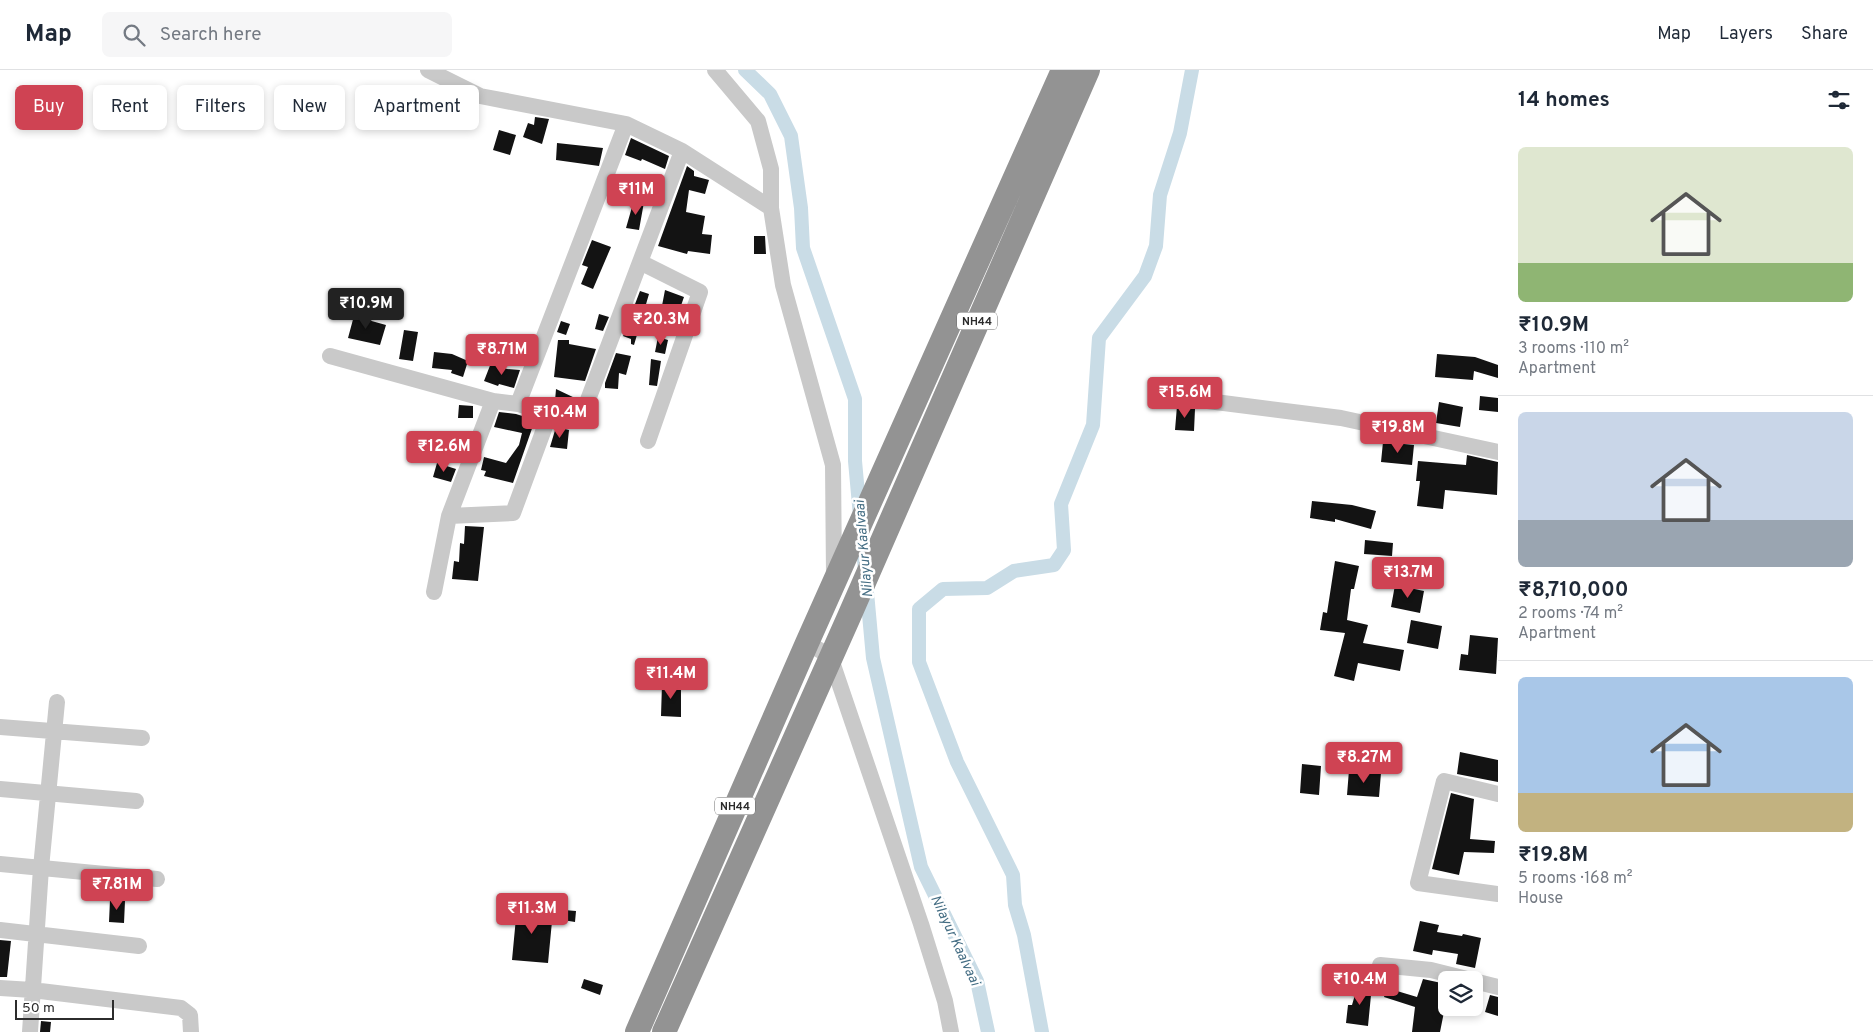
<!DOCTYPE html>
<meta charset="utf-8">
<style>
:root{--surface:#fff;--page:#f6f6f7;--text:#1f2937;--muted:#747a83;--line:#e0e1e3;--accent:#cf4353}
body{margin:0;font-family:Overpass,sans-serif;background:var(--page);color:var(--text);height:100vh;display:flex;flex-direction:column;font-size:19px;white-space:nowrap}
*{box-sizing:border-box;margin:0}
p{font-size:16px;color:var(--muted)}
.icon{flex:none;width:28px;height:28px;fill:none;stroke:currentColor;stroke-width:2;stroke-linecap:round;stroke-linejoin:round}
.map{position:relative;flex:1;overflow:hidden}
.drawer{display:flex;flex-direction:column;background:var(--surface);width:375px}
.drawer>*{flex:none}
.hud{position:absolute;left:15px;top:15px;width:475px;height:45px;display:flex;gap:10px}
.tools{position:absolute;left:1438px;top:901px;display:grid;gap:10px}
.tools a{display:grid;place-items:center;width:45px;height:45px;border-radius:8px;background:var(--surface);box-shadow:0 2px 8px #0003;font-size:25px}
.scale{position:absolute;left:15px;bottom:12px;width:99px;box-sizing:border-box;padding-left:5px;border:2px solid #2c2c2c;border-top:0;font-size:14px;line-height:18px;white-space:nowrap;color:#2c2c2c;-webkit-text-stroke:4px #fff;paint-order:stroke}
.price{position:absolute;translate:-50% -42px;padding:0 11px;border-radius:5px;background:var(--accent);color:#fff;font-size:16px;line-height:32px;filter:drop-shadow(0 1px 2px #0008)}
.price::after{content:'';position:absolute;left:50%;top:30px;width:15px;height:11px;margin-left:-8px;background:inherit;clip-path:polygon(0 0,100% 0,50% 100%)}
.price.active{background:#222;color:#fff}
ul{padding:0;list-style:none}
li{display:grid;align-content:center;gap:10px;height:265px;padding:0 20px}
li+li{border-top:1px solid var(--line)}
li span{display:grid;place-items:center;height:155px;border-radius:8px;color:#555}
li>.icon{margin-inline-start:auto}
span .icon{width:90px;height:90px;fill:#fffc;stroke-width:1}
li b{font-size:21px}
h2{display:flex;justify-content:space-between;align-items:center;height:60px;padding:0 20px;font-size:21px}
.chip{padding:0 18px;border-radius:8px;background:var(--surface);box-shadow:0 2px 8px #0003;font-size:18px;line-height:45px}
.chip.active{background:var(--accent);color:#fff}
header{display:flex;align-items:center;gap:30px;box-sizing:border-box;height:70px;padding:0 25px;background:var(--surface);border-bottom:1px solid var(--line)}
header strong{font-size:24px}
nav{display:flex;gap:28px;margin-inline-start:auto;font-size:18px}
.search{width:350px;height:45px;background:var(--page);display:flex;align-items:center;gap:12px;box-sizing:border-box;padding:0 18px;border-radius:8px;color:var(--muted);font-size:19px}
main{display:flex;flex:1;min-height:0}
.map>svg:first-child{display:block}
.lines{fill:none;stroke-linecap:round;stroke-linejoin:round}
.canal{stroke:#c9dce6;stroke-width:14}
.building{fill:#131313}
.minor{stroke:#c9c9c9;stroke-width:16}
.highway{stroke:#939393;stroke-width:24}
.labels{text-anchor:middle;stroke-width:5;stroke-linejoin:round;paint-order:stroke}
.shield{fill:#fff;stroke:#6b6b6b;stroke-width:1}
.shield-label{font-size:11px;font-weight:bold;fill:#2c2c2c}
.water-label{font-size:14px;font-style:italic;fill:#456e84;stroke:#fff}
</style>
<header>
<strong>Map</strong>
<div class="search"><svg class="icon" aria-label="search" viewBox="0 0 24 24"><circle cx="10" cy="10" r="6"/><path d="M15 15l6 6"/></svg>Search here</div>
<nav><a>Map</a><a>Layers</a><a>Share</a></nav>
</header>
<main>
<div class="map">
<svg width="1498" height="962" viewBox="0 0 1498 962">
<rect width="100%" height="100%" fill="#fff"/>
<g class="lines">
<path class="canal" d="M745,0L770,24L791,66L801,138L803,178L855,329V391L873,588L921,797L977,911L988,962
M1042,962L1024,865L1015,835L1013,805L957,692L919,592V539L943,519L987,518L1014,501L1054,495L1064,480L1061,434L1093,355L1099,268L1145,206L1156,176L1160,125L1180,63L1192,0"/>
</g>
<path class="building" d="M400,21L424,30L416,49L392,41Z
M535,47L549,49L542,74L523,67L528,53L534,55Z
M499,60L516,65L510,85L493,80Z
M631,68L669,86L665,99L642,89L641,91L625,85Z
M557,73L603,78L599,96L556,90Z
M687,96L694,101V106L709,110L705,124L689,120L686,142L705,146L702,164L712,165L710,184L688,181L687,184L658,176Z
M634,130L644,132L639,160L626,158Z
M754,166H765L766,184H754Z
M592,170L611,177L593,219L581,214L588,197L582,195Z
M665,220L684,227L677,247L661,241Z
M640,221L649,224L634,275L631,274V269L623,266L631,254L632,242Z
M355,242L369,246L368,250L386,255L380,275L348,268Z
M599,244L609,247L603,261L595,259Z
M561,251L570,254L566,265L557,262Z
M404,260L418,262L413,291L399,289Z
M658,267L668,270L665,284L655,282Z
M558,270H569V274L596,279L585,311L554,307Z
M434,282L452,284L468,291L463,307L451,303L452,300L432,298Z
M616,283L631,286L626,305L619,303L618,319L605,318V313Z
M1437,284L1475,287L1498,295V308L1474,301L1473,310L1435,307Z
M651,289L661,291L657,316L649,315Z
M491,293L507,299L520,300L514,318L499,314L498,316L484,311Z
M556,319L577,329L574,339L555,331Z
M1480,326L1498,328V342L1479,340Z
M1439,332L1463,337L1460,357L1436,353Z
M459,335L473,336V348H458Z
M1177,336L1195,339L1194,361L1175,360Z
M499,342L516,344L535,350L513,413L484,406L486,401L481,400L484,387L506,393L519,375L522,363L494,357Z
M556,357L569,360L567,379L550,377Z
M1383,372L1414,375L1412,395L1381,392Z
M1467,385L1498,392L1497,425L1445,420L1443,439L1417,436L1420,411H1416L1418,391L1466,395Z
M437,393L456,399L451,412L433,407Z
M1312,431L1352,435L1376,441L1371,459L1335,449V452L1310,448Z
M465,456L484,457L478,511L452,509L454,491L459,492L460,473L464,474Z
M1365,470L1393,473L1392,486L1364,484Z
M1335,491L1359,496L1354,519H1351L1347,550L1368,555L1363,573L1404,580L1400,601L1358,593L1354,611L1334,606L1345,563L1320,560L1323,542L1327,543Z
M1395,515L1424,521L1420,543L1391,537Z
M1411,550L1442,556L1438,579L1407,573Z
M1470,565L1498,568L1496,604L1459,600L1461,584L1468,585Z
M662,614H681V647L661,646Z
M1460,682L1498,690V712L1457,704Z
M1302,694L1321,696L1319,725L1300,723Z
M1349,700L1381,703L1379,727L1347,725Z
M1451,723L1474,729L1470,769L1495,771L1494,783L1464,782L1459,805L1432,799Z
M110,830L125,831L124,853L109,852Z
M517,837L553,841L548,893L512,890Z
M564,840L576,841L575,852L563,850Z
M1420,851L1439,855L1437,862L1462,866L1463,864L1481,868L1475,898L1456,894L1458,884L1433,880L1432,885L1413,881Z
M0,870L11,871L7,907H0Z
M584,909L603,915L600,925L581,918Z
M1423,909L1446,914L1441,931L1446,932L1440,962H1412L1415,937L1384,927L1387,918L1417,927Z
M1359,911L1372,915L1368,956L1346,953L1348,935H1352Z
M1490,925L1498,927V946L1485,942Z
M41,951L51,952L50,962H40Z"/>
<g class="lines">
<path class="minor" d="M428,0L480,26L626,54L682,81L771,138
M715,0L758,51L771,99V138L783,215L833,395L834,505
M640,192L700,222L648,371
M330,286L493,331L518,334L568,350L579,348L583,343L682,81
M1192,329L1341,348L1498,382
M518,334L626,54
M449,446L513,443L550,343
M434,522L449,446L493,331
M807,573L830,586L921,854L945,931L951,962
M0,657L142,668
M0,719L136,731
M1498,724L1444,711L1418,813L1498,824
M0,794L157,809
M0,860L139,876
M1380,895L1431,900L1471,910
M1474,911L1498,917
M0,918L32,920L181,938L190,945L191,962
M30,962L41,798L57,632"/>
<path class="highway" d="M637,962L807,573L1063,0
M664,962L848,549L1088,0"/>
</g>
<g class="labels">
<g class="shield">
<rect x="957" y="242.5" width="40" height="17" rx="4"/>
<rect x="715" y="727.5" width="40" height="17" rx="4"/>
</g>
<g class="shield-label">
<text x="977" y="255">NH44</text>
<text x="735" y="740">NH44</text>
</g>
<g class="water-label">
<text transform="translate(863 479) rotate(-95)" y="5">Nilayur Kaalvaai</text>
<text transform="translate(956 870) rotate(65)" y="5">Nilayur Kaalvaai</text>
</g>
</g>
</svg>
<div class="tools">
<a><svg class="icon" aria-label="layers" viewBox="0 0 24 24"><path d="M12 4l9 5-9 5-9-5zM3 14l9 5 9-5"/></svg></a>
</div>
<div class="scale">50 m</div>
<b class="price" style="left:636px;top:146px">₹11M</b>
<b class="price active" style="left:366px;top:260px">₹10.9M</b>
<b class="price" style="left:661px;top:276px">₹20.3M</b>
<b class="price" style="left:502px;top:306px">₹8.71M</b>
<b class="price" style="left:1185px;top:349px">₹15.6M</b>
<b class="price" style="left:560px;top:369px">₹10.4M</b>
<b class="price" style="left:1398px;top:384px">₹19.8M</b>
<b class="price" style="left:444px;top:403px">₹12.6M</b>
<b class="price" style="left:1408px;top:529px">₹13.7M</b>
<b class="price" style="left:671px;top:630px">₹11.4M</b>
<b class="price" style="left:1364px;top:714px">₹8.27M</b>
<b class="price" style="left:117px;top:841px">₹7.81M</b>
<b class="price" style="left:532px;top:865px">₹11.3M</b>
<b class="price" style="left:1360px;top:936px">₹10.4M</b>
<div class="hud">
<a class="chip active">Buy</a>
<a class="chip">Rent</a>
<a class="chip">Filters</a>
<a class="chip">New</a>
<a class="chip">Apartment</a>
</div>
</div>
<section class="drawer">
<h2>14 homes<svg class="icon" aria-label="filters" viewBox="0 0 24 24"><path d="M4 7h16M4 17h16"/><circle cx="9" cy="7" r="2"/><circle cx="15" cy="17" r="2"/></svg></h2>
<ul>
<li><span style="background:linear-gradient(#dfe7d0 75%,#8fb573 0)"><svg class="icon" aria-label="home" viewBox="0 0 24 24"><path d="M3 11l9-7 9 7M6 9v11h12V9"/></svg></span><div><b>₹10.9M</b><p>3 rooms · 110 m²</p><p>Apartment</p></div></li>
<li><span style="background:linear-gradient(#c9d6e8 70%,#9aa5b1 0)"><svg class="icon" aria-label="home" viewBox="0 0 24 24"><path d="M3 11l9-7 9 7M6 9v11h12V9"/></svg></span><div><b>₹8,710,000</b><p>2 rooms · 74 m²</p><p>Apartment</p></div></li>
<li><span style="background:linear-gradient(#a9c7e8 75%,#c2b280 0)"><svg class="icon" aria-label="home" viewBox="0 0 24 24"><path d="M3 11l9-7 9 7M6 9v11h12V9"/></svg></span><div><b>₹19.8M</b><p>5 rooms · 168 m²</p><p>House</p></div></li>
</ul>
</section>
</main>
